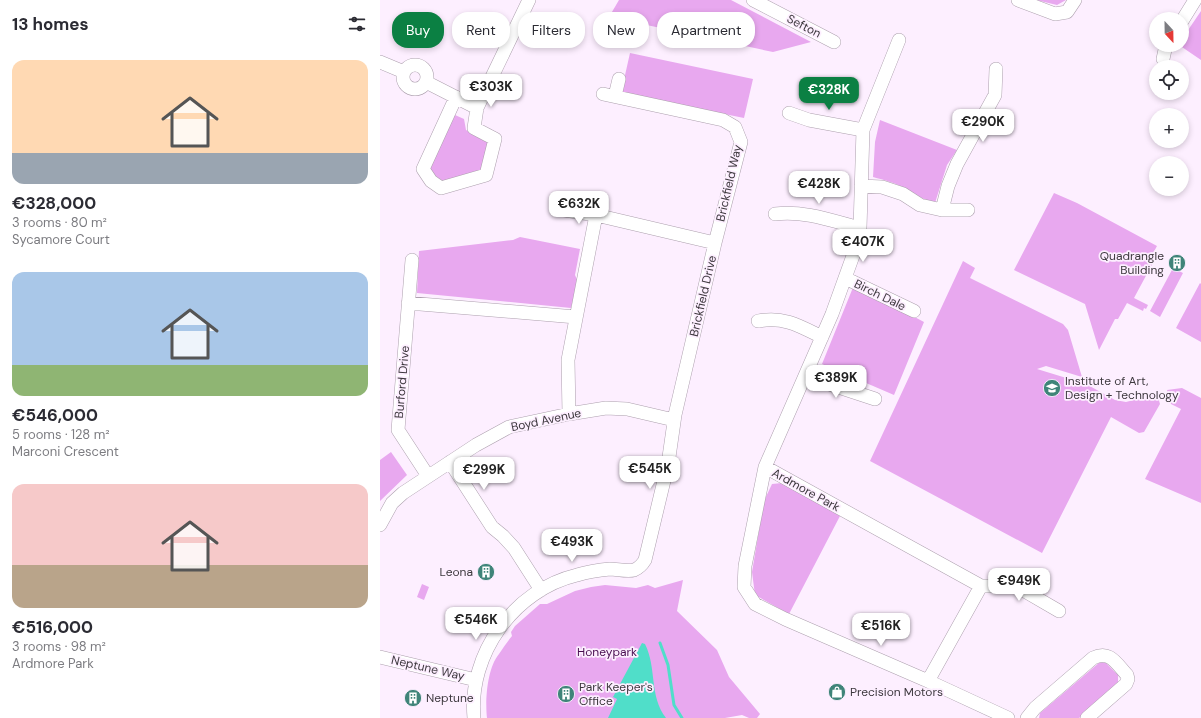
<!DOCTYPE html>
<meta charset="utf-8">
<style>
:root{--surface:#fff;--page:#f7f7f7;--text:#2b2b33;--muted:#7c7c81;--accent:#0b8043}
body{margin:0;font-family:"DM Sans",sans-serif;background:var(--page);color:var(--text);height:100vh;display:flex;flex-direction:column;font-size:15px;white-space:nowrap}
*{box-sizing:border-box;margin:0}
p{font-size:13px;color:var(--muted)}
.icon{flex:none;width:22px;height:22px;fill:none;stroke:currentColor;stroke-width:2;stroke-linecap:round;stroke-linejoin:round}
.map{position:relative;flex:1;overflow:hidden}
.sheet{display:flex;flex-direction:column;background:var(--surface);width:380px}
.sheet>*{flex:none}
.hud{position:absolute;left:12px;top:12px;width:380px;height:36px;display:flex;gap:8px}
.needle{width:26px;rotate:158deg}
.controls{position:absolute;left:769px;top:12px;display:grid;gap:8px}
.controls a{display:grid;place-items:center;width:40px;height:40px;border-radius:50%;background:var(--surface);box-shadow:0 2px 6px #0003;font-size:20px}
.price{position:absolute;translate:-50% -34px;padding:0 9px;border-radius:8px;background:#fff;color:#222;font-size:13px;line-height:26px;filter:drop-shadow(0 1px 2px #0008)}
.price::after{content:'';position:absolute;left:50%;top:24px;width:12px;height:9px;margin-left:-6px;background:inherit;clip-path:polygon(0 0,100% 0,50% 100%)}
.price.on{background:var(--accent);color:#fff}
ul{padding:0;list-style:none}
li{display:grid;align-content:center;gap:8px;height:212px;padding:0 12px}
li span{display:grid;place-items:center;height:124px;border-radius:12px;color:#555}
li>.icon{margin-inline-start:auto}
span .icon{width:72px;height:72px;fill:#fffc;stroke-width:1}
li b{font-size:17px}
h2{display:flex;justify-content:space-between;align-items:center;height:48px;padding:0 12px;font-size:17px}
.tag{padding:0 14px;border-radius:16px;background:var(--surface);box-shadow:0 2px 6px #0003;font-size:14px;line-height:36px}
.tag.on{background:var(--accent);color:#fff}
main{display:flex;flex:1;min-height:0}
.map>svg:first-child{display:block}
.green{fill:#e8a8ef}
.water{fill:#50dec9}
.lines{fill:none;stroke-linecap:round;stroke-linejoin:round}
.stream{stroke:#50dec9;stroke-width:3}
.minor-casing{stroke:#ada0ae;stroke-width:14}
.minor{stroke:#fff;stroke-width:13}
.labels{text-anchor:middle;stroke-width:3.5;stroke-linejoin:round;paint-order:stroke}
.street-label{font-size:12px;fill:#3d383e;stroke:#fdefff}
.poi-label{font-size:12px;fill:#3d383e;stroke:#fdefff;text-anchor:start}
.park-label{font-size:12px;fill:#480c50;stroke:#fdefff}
</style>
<main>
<section class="sheet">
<h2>13 homes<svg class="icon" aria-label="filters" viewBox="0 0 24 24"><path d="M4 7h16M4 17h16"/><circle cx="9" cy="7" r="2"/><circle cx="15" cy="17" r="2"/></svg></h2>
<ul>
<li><span style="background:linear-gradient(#ffd9b3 75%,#9aa5b1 0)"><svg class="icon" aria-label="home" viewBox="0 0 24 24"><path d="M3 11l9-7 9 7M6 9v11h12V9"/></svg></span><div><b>€328,000</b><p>3 rooms · 80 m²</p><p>Sycamore Court</p></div></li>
<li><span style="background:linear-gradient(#a9c7e8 75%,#8fb573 0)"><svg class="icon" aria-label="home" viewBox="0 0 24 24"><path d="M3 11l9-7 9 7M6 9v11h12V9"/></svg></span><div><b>€546,000</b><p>5 rooms · 128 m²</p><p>Marconi Crescent</p></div></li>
<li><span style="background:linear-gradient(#f6c9c9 65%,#b9a48a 0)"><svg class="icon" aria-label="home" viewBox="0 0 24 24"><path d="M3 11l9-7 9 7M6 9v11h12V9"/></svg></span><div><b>€516,000</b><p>3 rooms · 98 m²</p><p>Ardmore Park</p></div></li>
</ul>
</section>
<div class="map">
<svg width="821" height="718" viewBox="0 0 821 718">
<rect width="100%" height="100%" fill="#fdefff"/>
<path class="green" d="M239,0H351L431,42L393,52L229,17Z
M656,0H686L677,5Z
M821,11V60L799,45H802V39Z
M250,53L373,79L364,118L241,93Z
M75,115L84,119L86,130L108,142L104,170L62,182L55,179L49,166Z
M500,120L577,150L567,165L555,203C542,199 537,195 526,189C516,183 504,180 493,177L495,142Z
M674,193L697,203L777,246L771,257L775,259L754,298L768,305L766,309L764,308L763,311L747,303L738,319H735L719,350L705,304L634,270Z
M140,237L200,249L195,275L198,282L191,308L37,293L39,251L133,240Z
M583,261L595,268L590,278L683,324L688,330L702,377L666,366L657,369L706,384L735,400L746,402L777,394L780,404L764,432L759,433L731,417L662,553L490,461Z
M793,268L803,273L780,317L770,311Z
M820,283L821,284V342L796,328Z
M474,285L544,322L514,395L442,364Z
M802,388L821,398V503L765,479L801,409L791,404L787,390Z
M11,452L27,475L0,501V460Z
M402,483L460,516L409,614L375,595L372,572L384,501L392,484Z
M303,580L297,611L337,650L349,677L380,714L377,718H369L362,715L345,718H107C105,701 107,668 119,654C123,648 127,642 132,636L131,632L135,626L160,604H167L195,591L211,587L225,585L256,588L268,585L275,588Z
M42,584L49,587L44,600L37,597Z
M720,662L726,663L738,675V684L699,718H659L660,713Z"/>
<path class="water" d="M262,643L265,644C277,668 269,696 286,718H228L237,699L233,697Z"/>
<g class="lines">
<path class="stream" d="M280,643L288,665L294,705L302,718"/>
<defs>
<path id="minor" d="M373,0L454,42
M638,0L675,14L687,12L695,0
M802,21L815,0
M519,40L483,130L480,228L474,253L452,314L385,467L365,566L364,587L375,604L405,619L548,681L628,718
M783,59L786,45
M0,62L24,72
M23 77a12 12 0 1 1 24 0a12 12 0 1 1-24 0Z
M46,82L97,108L149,0
M223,94L343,120L355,127L361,142L335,243
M235,96L239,79
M76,97L43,169L51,181L61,188L106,175L115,139L94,128L97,108
M409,113L429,120L483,130
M481,186L502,187L523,194L540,205L562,210H588
M184,210L216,215
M562,210L568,186L577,164L615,95L616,69
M395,214C423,210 453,221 480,228
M32,260L18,430L48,476
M465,278L534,311
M28,303L196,317
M378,321C404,316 420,326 442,337
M425,376L495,399
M70,462L112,527L123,536L134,548L161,590
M385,467L601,586L548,681
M0,525L12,503L23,493L96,445L129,427L189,414L226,408L247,409L294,420
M601,586H636L679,611
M0,657L96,680
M94,718C88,654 134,590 197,575C207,572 219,570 230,569C237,569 247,572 254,570C259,568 262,565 265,560L288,464L295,415L335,243L216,215L188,360L189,414
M647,718L655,708L713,658C730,650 736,663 747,675L748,679L746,684L707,718"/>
</defs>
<use href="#minor" class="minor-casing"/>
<use href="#minor" class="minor"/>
</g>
<defs>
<symbol id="building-disc" viewBox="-11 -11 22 22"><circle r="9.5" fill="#3f8479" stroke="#fdefff"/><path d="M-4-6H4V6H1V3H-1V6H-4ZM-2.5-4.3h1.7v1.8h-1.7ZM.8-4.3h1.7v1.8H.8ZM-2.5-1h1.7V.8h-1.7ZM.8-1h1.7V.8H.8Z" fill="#fff"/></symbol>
<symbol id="university-disc" viewBox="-11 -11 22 22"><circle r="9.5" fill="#3f8479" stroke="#fdefff"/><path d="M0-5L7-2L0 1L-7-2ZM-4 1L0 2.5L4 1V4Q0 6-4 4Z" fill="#fff"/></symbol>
<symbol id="shop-disc" viewBox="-11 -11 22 22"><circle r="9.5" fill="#3f8479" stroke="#fdefff"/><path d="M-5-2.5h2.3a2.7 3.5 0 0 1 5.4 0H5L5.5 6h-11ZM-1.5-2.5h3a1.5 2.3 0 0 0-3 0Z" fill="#fff"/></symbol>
</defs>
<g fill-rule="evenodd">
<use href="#building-disc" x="787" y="253" width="20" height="20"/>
<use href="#university-disc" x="662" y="378" width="20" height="20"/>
<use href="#building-disc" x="96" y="562" width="20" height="20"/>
<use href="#shop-disc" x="447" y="682" width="20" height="20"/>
<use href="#building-disc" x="176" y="684" width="20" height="20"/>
<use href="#building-disc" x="23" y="688" width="20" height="20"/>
</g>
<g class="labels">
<g class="street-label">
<text transform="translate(424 26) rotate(27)" y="4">Sefton</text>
<text transform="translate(349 183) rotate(-77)" y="4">Brickfield Way</text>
<text transform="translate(500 295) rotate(26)" y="4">Birch Dale</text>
<text transform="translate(323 296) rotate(-77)" y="4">Brickfield Drive</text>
<text transform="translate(22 382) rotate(-85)" y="4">Burford Drive</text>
<text transform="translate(166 420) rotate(-12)" y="4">Boyd Avenue</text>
<text transform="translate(426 490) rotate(29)" y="4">Ardmore Park</text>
<text transform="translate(48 668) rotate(13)" y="4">Neptune Way</text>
</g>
<g class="poi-label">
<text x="784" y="260" text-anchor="end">Quadrangle<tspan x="784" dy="14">Building</tspan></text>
<text x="685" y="385">Institute of Art,<tspan x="685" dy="14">Design + Technology</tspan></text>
<text x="93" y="576" text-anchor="end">Leona</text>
<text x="199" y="691">Park Keeper's<tspan x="199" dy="14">Office</tspan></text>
<text x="470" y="696">Precision Motors</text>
<text x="46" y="702">Neptune</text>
</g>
<g class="park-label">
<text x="227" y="656">Honeypark</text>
</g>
</g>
</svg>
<div class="controls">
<a><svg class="needle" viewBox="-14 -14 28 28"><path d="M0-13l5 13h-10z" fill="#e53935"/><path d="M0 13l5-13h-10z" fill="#7c7c81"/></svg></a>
<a><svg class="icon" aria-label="locate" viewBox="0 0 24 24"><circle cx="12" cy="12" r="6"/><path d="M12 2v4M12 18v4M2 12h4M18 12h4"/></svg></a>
<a>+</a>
<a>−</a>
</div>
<b class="price" style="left:111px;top:108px">€303K</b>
<b class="price on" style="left:449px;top:111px">€328K</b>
<b class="price" style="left:603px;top:143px">€290K</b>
<b class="price" style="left:439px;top:205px">€428K</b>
<b class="price" style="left:199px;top:225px">€632K</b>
<b class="price" style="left:483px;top:263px">€407K</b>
<b class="price" style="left:456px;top:399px">€389K</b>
<b class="price" style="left:270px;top:490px">€545K</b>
<b class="price" style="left:104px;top:491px">€299K</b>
<b class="price" style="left:192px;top:563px">€493K</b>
<b class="price" style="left:639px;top:602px">€949K</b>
<b class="price" style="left:96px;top:641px">€546K</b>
<b class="price" style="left:501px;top:647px">€516K</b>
<div class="hud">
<a class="tag on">Buy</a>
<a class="tag">Rent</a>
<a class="tag">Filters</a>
<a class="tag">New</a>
<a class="tag">Apartment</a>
</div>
</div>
</main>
